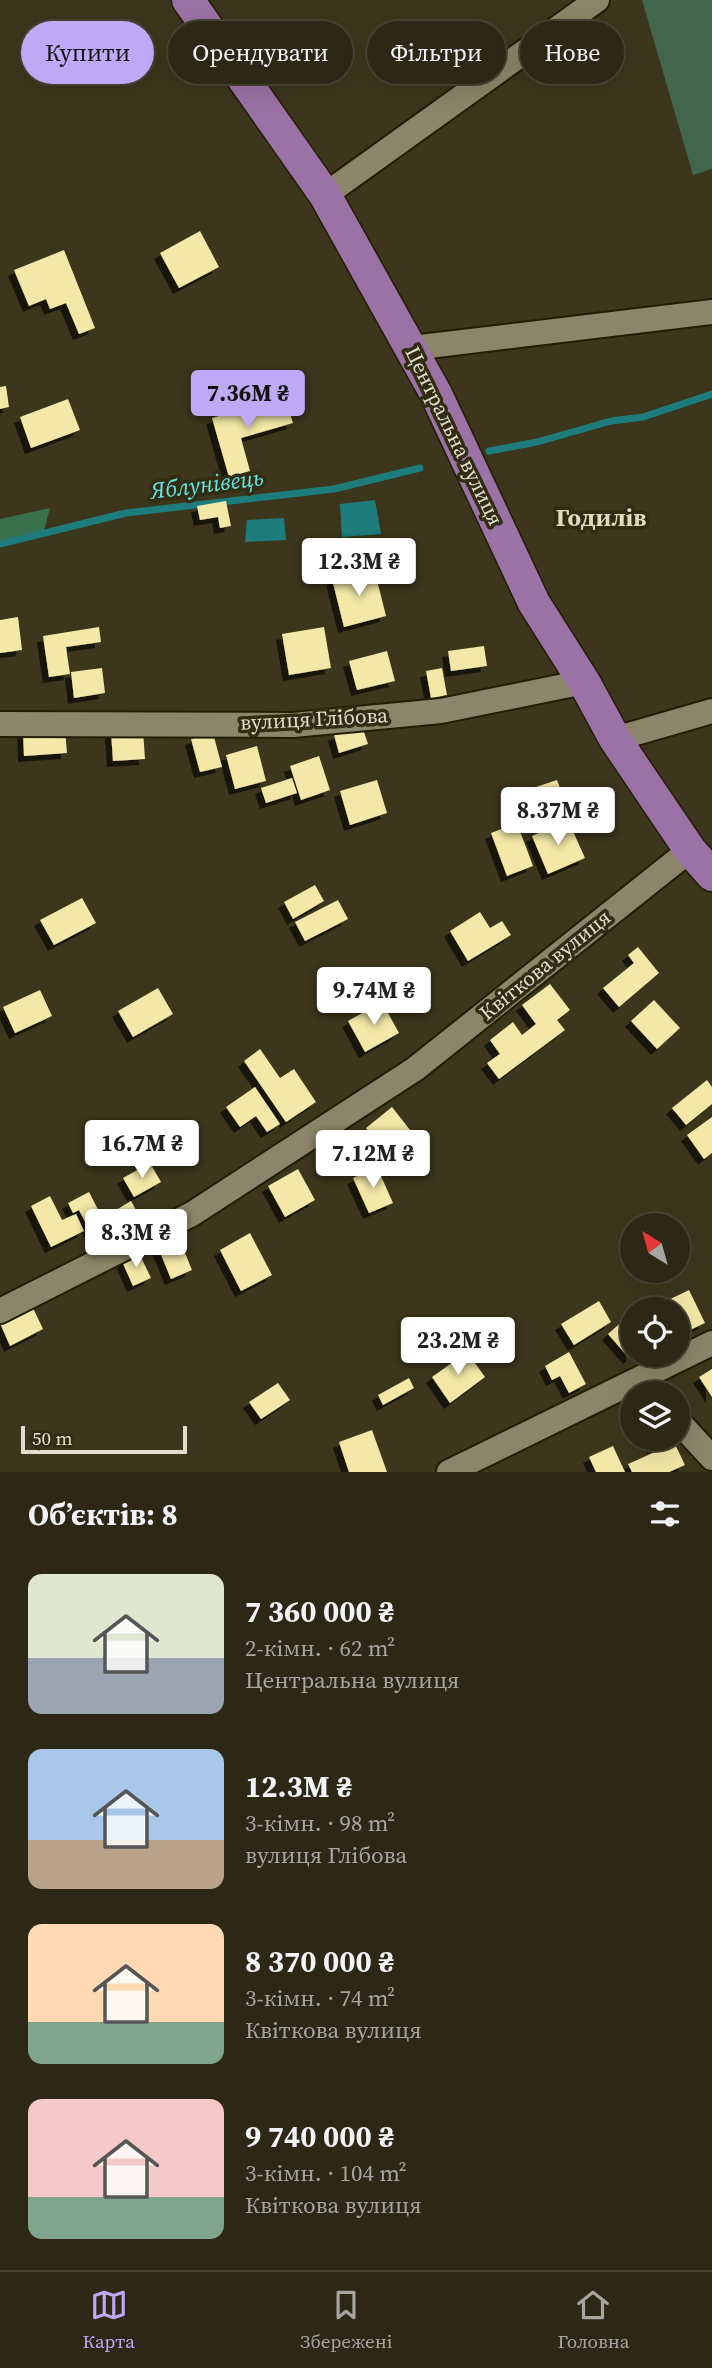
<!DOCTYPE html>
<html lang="uk">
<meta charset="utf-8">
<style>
:root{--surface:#2c2815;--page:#34301e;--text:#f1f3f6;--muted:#a6a6a0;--line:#484434;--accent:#bda9f5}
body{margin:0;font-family:"Source Serif 4",serif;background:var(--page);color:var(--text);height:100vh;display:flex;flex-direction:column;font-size:26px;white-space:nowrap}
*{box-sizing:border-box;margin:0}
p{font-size:23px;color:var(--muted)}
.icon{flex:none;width:38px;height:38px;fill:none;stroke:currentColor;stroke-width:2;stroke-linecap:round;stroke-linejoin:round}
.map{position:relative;height:1472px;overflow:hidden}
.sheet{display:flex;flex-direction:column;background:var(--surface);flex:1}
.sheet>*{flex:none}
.guide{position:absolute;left:21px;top:21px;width:670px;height:63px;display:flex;gap:14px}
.needle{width:46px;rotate:323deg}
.tools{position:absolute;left:620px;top:1213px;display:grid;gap:14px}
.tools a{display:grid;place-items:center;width:70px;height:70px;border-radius:50%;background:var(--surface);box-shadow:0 7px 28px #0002,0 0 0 2px var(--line);font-size:35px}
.scale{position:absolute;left:21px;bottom:18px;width:166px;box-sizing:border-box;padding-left:7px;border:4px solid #e0dece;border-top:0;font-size:19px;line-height:24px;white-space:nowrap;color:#e0dece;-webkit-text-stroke:5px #312c12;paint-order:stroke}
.price{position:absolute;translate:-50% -60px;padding:0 16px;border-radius:7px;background:#fff;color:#222;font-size:23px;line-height:46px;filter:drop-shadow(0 2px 4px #0008)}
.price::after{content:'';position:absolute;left:50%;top:42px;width:21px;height:16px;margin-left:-10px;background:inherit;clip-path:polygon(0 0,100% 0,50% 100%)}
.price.selected{background:var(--accent);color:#111}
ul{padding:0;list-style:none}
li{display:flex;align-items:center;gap:21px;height:175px;padding:0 28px}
li span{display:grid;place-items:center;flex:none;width:196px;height:140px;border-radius:14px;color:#555}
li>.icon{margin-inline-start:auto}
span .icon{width:84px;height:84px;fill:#fffc;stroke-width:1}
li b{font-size:30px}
h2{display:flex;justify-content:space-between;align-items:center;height:84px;padding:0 28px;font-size:30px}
.chip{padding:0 24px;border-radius:32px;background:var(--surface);box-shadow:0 7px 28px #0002,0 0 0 2px var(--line);font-size:24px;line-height:63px}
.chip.selected{background:var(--accent);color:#111}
.tabs{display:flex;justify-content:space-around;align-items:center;height:98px;border-top:2px solid var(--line);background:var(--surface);font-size:19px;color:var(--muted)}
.tabs a{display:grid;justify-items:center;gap:4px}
.tabs .selected{color:var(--accent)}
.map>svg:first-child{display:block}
.green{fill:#41664c}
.forest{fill:#39714c}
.water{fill:#1d7d7d}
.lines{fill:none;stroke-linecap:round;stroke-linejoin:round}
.stream{stroke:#1d7d7d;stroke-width:7}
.building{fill:#f3e8a7;filter:url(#shadow)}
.minor-casing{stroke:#221d04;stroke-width:28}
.major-casing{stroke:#221d04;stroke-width:35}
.minor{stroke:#8b8669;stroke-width:24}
.major{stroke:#9b72a5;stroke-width:32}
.labels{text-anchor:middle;stroke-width:7;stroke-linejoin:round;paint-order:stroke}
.street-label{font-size:21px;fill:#e0dece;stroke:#312c12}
.water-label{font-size:23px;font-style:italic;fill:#65e6e6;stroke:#312c12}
.quarter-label{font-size:24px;font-weight:bold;fill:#e0dbbc;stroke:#312c12}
</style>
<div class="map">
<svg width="712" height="1472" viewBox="0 0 712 1472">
<defs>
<filter id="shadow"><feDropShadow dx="-6" dy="6" stdDeviation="0" flood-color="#0009"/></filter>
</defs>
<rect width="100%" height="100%" fill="#3b361c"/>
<path class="green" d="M642,0H712V169L693,175Z"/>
<path class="forest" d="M50,508L44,531L0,544V519Z"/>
<path class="water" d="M375,500L381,534L342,537L340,504Z
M284,518L286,540L245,542L247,520Z"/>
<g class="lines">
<path class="stream" d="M489,451L537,442L611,421L643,417L712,394
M0,544L126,513L334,489L420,468"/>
</g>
<path class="building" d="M200,231L219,267L179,288L160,253Z
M64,250L95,328L79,334L66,303L50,309L46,299L29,306L14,270Z
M242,379L247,396L213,407L208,390Z
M6,386L9,407L0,409V387Z
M285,397L293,423L241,438L250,471L229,477L212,418Z
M68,399L80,430L31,448L20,417Z
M226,501L231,526L220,528L218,517L200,520L197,506Z
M374,568L386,616L344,627L332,579Z
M18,617L22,650L0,653V620Z
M99,627L101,642L66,647L70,674L49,677L43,636Z
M324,627L331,668L289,675L282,634Z
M484,646L487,666L451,671L448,651Z
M387,651L395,681L357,690L349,661Z
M102,668L105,693L74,698L71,672Z
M442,668L447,695L431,698L426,671Z
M362,726L368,744L339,753L334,735Z
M65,729L67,753L24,756L23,731Z
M143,730L145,759L113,761L111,732Z
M213,733L222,767L200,772L191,739Z
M257,746L266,781L235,789L226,755Z
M319,756L330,790L301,800L290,766Z
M292,778L297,793L266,803L261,788Z
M377,780L387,813L350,825L340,791Z
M557,780L566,804L536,815L527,790Z
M568,820L585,858L548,874L532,836Z
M517,823L533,866L507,876L491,833Z
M315,885L324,901L293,919L284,902Z
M82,898L96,923L54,945L40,920Z
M338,900L348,919L305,941L295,922Z
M480,912L490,928L502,921L511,935L468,961L450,931Z
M638,947L659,973L619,1007L603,988L634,963L628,955Z
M402,971L412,987L387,1001L378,985Z
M550,984L570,1010L557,1020L565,1030L499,1079L487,1063L500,1054L490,1040L513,1022L522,1035L536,1024L522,1005Z
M158,988L173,1014L133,1037L118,1011Z
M40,990L52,1016L15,1033L3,1007Z
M654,1000L680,1028L657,1049L631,1021Z
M382,1002L399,1033L365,1052L348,1021Z
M260,1049L280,1078L294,1069L316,1102L286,1122L244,1061Z
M707,1080L712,1087V1104L686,1125L672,1108Z
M255,1087L280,1124L267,1132L256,1116L240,1127L226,1107Z
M392,1107L414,1135L387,1155L366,1128Z
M712,1117V1153L704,1159L687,1135Z
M150,1163L161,1182L134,1197L123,1178Z
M377,1167L393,1203L369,1213L353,1178Z
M298,1169L315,1200L285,1217L268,1186Z
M89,1192L107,1227L92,1235L79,1210L73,1213L68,1203Z
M50,1196L62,1220L76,1214L84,1231L51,1247L31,1206Z
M131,1201L144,1224L129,1233L116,1210Z
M176,1231L192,1270L171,1279L155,1240Z
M250,1233L272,1275L241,1291L220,1250Z
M138,1251L151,1278L133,1286L121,1259Z
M689,1290L705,1323L677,1336V1309H660L658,1305Z
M599,1301L611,1322L574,1345L561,1324Z
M32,1306L43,1329L10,1346L0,1323Z
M626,1318L632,1325V1356L629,1358L608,1334Z
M467,1352L485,1377L450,1403L432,1377Z
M569,1352L586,1384L569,1393L560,1376L552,1380L545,1366Z
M712,1369V1397L699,1377Z
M409,1378L414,1388L383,1405L378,1395Z
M278,1383L290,1400L261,1419L249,1402Z
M372,1430L387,1472H349L339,1442Z
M661,1438H672L685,1465L669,1472H632L628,1464L655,1452L651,1443Z
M613,1446L625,1472H596L589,1457Z"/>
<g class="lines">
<defs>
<path id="minor" d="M325,195L597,0
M412,348L712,312
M0,724L293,725L441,711L584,682
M615,739L712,711
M0,1311L192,1214L415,1069L690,850
M677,1420L712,1458
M449,1472L712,1343"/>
<path id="major" d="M188,0L325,195L436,394L534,603L584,682L615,739L690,850L712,875"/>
</defs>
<use href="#minor" class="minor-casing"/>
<use href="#major" class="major-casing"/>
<use href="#minor" class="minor"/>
<use href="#major" class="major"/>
</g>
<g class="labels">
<g class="street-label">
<text transform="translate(454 436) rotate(64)" y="7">Центральна вулиця</text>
<text transform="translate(314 719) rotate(-3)" y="7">вулиця Глібова</text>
<text transform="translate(545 965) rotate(-39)" y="7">Квіткова вулиця</text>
</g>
<g class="water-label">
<text transform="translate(207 484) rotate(-7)" y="8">Яблунівець</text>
</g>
<g class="quarter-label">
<text x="601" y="526">Годилів</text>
</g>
</g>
</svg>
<div class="tools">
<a><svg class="needle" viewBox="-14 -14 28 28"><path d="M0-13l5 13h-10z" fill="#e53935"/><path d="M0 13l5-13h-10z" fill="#a6a6a0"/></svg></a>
<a><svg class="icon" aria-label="locate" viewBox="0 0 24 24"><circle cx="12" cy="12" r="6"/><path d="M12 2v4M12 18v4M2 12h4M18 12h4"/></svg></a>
<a><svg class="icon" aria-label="layers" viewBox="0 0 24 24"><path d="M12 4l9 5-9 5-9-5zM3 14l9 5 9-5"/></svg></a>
</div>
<div class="scale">50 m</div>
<b class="price selected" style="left:248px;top:430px">7.36M ₴</b>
<b class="price" style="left:359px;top:598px">12.3M ₴</b>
<b class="price" style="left:558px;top:847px">8.37M ₴</b>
<b class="price" style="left:374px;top:1027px">9.74M ₴</b>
<b class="price" style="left:142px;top:1180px">16.7M ₴</b>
<b class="price" style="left:373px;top:1190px">7.12M ₴</b>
<b class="price" style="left:136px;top:1269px">8.3M ₴</b>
<b class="price" style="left:458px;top:1377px">23.2M ₴</b>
<div class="guide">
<a class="chip selected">Купити</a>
<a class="chip">Орендувати</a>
<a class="chip">Фільтри</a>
<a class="chip">Нове</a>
</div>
</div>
<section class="sheet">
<h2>Об’єктів: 8<svg class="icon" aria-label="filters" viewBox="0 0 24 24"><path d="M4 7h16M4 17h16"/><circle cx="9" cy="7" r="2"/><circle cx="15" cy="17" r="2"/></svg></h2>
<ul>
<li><span style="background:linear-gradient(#dfe7d0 60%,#9aa5b1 0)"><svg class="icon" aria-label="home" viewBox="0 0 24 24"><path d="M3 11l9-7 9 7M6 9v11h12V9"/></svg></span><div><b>7 360 000 ₴</b><p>2-кімн. · 62 m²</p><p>Центральна вулиця</p></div></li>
<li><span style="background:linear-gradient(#a9c7e8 65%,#b9a48a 0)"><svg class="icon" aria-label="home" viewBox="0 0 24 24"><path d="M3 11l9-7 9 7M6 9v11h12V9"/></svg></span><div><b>12.3M ₴</b><p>3-кімн. · 98 m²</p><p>вулиця Глібова</p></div></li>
<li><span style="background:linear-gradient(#ffd9b3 70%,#7fa58c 0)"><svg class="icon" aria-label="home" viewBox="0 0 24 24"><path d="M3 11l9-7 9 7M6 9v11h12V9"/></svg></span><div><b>8 370 000 ₴</b><p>3-кімн. · 74 m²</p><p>Квіткова вулиця</p></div></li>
<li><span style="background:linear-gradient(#f6c9c9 70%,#7fa58c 0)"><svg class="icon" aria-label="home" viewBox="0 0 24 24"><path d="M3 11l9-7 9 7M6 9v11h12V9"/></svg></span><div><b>9 740 000 ₴</b><p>3-кімн. · 104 m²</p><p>Квіткова вулиця</p></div></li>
</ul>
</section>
<nav class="tabs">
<a class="selected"><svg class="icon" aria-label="map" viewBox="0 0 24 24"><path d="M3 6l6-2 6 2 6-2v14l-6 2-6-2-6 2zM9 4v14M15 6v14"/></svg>Карта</a>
<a><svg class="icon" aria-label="saved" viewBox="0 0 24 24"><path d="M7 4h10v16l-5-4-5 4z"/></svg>Збережені</a>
<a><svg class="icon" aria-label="home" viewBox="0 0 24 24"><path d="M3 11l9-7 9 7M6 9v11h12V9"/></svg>Головна</a>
</nav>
